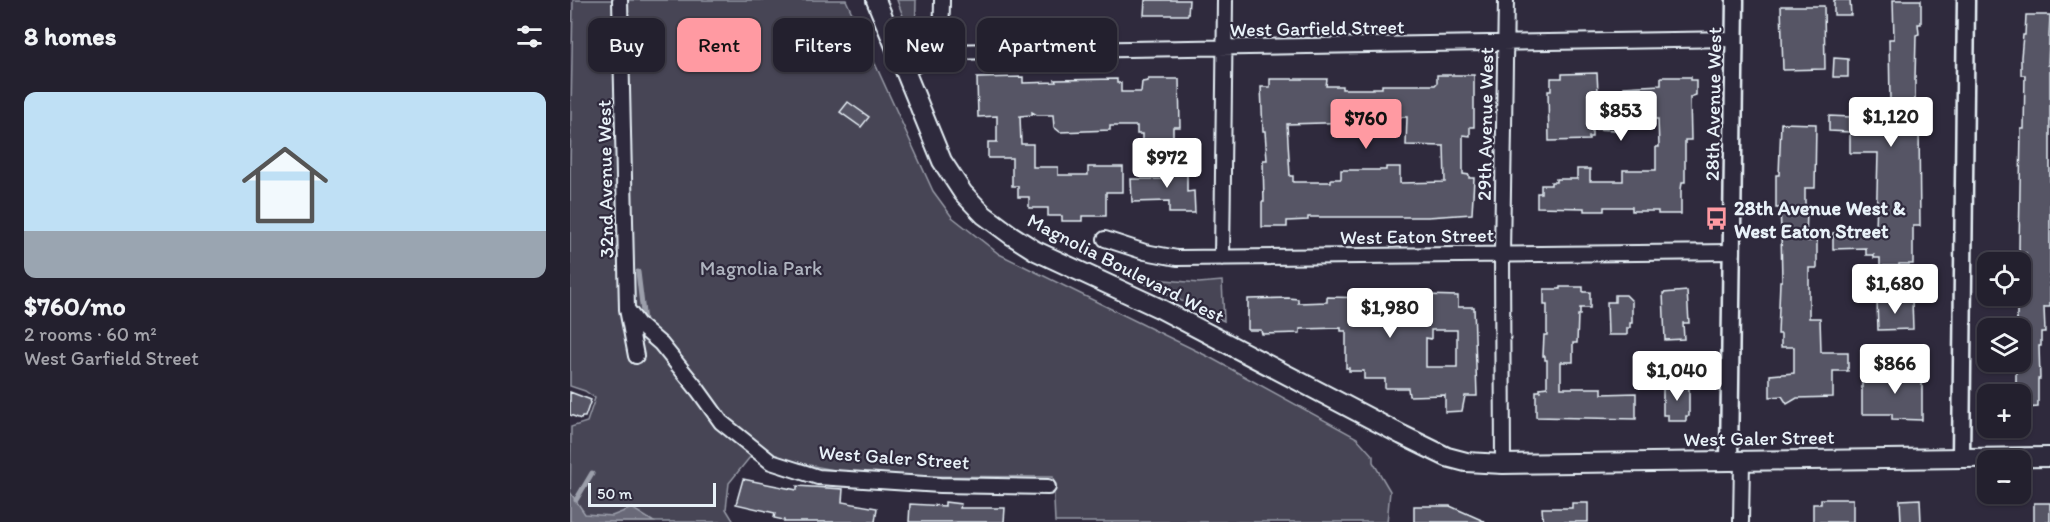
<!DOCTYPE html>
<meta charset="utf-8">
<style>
:root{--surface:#23202e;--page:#2b2836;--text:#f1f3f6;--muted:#a3a3aa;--line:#403e4a;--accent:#ff9aa2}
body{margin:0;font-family:Itim,sans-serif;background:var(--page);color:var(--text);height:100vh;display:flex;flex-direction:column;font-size:22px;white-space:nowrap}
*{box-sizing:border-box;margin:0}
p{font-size:20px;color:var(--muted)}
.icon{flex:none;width:33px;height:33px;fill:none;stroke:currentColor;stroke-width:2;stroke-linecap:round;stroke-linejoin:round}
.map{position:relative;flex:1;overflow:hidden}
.details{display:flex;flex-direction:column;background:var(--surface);width:570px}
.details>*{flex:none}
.top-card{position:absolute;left:18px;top:18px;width:570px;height:54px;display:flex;gap:12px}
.controls{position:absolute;left:1407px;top:252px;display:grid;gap:12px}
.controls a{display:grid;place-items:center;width:54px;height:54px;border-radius:12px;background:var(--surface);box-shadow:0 2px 4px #0004,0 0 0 2px var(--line);font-size:30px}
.scale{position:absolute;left:18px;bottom:15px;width:128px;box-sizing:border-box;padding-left:6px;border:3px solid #e8f1f8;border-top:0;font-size:16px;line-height:21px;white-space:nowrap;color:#e8f1f8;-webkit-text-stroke:4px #2f2a3d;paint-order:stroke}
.price{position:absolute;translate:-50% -51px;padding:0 14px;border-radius:6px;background:#fff;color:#222;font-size:20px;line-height:39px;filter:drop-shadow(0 2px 3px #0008)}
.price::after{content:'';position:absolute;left:50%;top:36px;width:18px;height:14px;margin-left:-9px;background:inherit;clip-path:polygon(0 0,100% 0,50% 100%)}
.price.on{background:var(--accent);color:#111}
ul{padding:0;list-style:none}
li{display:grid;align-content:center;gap:12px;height:318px;padding:0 24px}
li+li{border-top:2px solid var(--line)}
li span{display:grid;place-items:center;height:186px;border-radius:12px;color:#555}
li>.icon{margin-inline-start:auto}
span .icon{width:108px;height:108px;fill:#fffc;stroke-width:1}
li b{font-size:26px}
h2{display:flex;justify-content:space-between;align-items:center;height:72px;padding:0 24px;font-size:26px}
.tag{padding:0 21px;border-radius:12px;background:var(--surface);box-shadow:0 2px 4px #0004,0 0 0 2px var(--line);font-size:21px;line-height:54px}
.tag.on{background:var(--accent);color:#111}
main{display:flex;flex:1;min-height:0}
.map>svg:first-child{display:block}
.green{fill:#464455;stroke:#979aa6;stroke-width:1.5}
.water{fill:#696978;stroke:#9c9fab;stroke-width:1.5}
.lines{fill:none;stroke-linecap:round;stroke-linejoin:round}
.stream{stroke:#9c9fab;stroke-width:5}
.building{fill:#575565;stroke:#e8f1f8;stroke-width:1.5;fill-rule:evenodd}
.minor-casing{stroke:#e8f1f8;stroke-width:18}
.tertiary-casing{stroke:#e8f1f8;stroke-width:21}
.secondary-casing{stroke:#e8f1f8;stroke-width:22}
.minor{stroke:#2f2a3d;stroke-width:14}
.tertiary{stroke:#2f2a3d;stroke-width:16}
.secondary{stroke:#2f2a3d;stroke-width:18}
.labels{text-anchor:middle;stroke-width:4.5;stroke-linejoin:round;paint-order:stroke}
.street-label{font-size:20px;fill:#e8f1f8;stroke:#2f2a3d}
.poi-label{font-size:20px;font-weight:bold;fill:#e8f1f8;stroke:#2f2a3d;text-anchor:start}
.park-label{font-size:20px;fill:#afb4bf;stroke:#2f2a3d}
</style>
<main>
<section class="details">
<h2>8 homes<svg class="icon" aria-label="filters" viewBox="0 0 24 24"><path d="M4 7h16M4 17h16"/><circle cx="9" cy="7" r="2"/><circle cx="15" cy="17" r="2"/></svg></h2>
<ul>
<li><span style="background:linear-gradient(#bfe0f5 75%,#9aa5b1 0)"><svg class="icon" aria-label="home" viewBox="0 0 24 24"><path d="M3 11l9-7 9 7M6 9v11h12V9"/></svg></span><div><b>$760/mo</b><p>2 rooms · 60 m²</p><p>West Garfield Street</p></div></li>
</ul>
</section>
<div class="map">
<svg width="1480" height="522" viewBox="0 0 1480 522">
<rect width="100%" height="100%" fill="#2f2a3d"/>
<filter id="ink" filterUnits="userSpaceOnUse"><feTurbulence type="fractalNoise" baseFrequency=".0167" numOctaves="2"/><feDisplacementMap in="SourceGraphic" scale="12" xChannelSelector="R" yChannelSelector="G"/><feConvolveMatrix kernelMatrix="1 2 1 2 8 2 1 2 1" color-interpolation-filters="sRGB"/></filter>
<g filter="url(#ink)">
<path class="green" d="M3,0H276L363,191L382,217L429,254L639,357L787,438L803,456V462L820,491L817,522H485L483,477L325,476L269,471L229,463L180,457L159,483L156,509L164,522H0L1,427L17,422L25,398L15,391L0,386V171Z
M327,0H346L345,48Z
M561,277L629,283L652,281L654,321Z"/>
<path class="water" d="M0,492L15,514L42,516L62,508L84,522H0Z"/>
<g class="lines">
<path class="stream" d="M68,272L74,321
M6,500L22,473"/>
</g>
<path class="building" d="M575,0H619L618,15H574Z
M1264,0H1280L1281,15H1264Z
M1323,0H1351V24H1348L1349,34L1346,35L1345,79V118L1346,125H1349L1350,226H1343V264H1329V266H1310V258H1304V255H1296V248L1263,249V233L1306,232L1308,153H1280V132L1259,131V116L1282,117V102L1320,101L1319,39H1324Z
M1211,6H1254L1255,69L1213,70Z
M1456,15H1480L1478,65H1480V307H1474L1475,332H1471V346H1469L1470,379H1468V407L1454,408V398H1450V394H1446V368H1450V328H1447V296H1450V283H1455L1456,253H1450L1449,248L1451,129H1454L1455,75H1451V57L1453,35H1455Z
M1264,58L1278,59V77H1263Z
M1027,73L1028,92L1054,91V87L1091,85V77H1121V80H1126V95L1120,97L1121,140H1115V182H1112L1111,190V214H1088V211H1062V207H1034V211H1014V208L967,207V193H971V185H981V182H986V179H1007V169H1020V181H1053V170H1086V147H1089L1088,119H1051V124H1047L1046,130L1022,129V137H1019V140L979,141L978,91H981V78H992V74Z
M867,75H904V127H900V136L893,135V174L899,175V178H904L902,214L858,217H738V220L717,221V227H692V202H694L693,160H697L695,131H693L691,87H700V79H757L756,86H772V89H803V88H812V85H865L867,83ZM789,117H837L836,145L874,146L875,182L830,183V167H816V170H771V179H761V182H723V176H720L717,124L789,122Z
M453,77V83L486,82L485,80L547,79V83H551V92H571L572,82L578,81V79H609L610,127H603V149H572V134H567V126H540V130L490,132L484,127L483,115H467L462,112V115L450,116L451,144H463V167H488V175H518V167H553V192H536V216H512V221H492V216H478V208H459V197H448V186H442V158H418V142H427V116L408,117L407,78Z
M278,102L299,117L291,127L270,112Z
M1211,123L1246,124L1245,188H1235V206L1237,210L1236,241H1247V268H1239V318H1250L1251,352H1278V371H1263V397L1227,398L1217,404L1212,396L1200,397V375L1224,373V347H1211V334H1208L1210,281H1212L1211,230L1210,208H1206V175H1209Z
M596,161H617V192L624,191L625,213H599V201L562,202L561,179H596Z
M990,287H1013V292H1020V308H1010V315H1008L1007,343H1003V362H991V388H1032V394L1066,393V419L966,417V391H970V388L977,387V360H975V356H973L974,335H977V305H974V289H990Z
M1117,291L1119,323H1113L1114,339L1095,340L1093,293Z
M820,294L888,296V307H904L907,396H895L892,411L875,412V395L839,396L838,388H815V379H794V371H779V368H776V331H771V328L730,329V333L692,334L691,330H678V299L718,298L728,299V303L757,302V297L803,298V295ZM861,330H887V367H856V338L861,339Z
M1045,295H1056L1062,301V323H1060V328H1057V335H1038L1037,302H1045Z
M1342,300L1343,329L1308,330L1307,301Z
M1332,366L1352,367V420L1322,419V414H1292V377L1332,378Z
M1105,382H1119V416H1116V421H1098V415H1093V388H1105Z
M0,392L21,400L15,417H12L11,419L0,415Z
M173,479L227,490V486L273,489L272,502L307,508L305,522H214V520L204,518L205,513L166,504Z
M1251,499H1283V522H1243V504H1251Z
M1350,499L1351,522H1331L1330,500Z
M375,502L391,504L390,508H435L434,522H339L340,504L375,506Z
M1002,503H1018V522H973L972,508H1002Z
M1464,503H1480V522H1464Z
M844,506H880L916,522H844Z"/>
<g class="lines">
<defs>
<path id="minor" d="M50,0L57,309L66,356
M371,52L372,0
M334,71L371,52L1165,39
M535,239L575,252L607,258L1163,252
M652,258L655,0
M57,309L69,325L91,344L128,390L151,422L201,462L248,477L370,485L478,487
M933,464L932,254L936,0
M1171,522L1172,460"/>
<path id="tertiary" d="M1391,458L1396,0
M1159,460L1165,0"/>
<path id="secondary" d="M306,0L372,161L393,193L414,215L441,235L466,251L589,308L832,435L877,457L896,462L933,464L1480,457"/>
</defs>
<use href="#minor" class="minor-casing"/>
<use href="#tertiary" class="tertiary-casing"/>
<use href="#secondary" class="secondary-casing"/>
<use href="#minor" class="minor"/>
<use href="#tertiary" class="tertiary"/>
<use href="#secondary" class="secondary"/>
</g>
</g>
<defs>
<symbol id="bus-bare" viewBox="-9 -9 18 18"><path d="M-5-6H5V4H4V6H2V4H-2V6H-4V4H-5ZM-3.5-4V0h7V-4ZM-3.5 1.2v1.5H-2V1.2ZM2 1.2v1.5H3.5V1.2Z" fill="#ff9aa2" stroke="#2f2a3d" stroke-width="2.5" paint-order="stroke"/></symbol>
</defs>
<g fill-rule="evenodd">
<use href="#bus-bare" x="1130" y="202" width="33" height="33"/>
</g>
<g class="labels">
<g class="street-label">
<text transform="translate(747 28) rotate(-1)" y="7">West Garfield Street</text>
<text transform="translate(1143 104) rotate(-89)" y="7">28th Avenue West</text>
<text transform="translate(915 124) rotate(-89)" y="7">29th Avenue West</text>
<text transform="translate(35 179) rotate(-91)" y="7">32nd Avenue West</text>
<text transform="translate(847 236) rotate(-1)" y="7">West Eaton Street</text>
<text transform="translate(556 268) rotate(27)" y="7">Magnolia Boulevard West</text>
<text transform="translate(1189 438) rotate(-1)" y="7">West Galer Street</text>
<text transform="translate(324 457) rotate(4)" y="7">West Galer Street</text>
</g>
<g class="poi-label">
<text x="1164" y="215">28th Avenue West &amp;<tspan x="1164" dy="23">West Eaton Street</tspan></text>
</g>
<g class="park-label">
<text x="191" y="275">Magnolia Park</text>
</g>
</g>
</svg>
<div class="controls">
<a><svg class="icon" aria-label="locate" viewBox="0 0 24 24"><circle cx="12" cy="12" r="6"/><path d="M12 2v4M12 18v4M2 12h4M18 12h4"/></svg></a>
<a><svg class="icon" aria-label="layers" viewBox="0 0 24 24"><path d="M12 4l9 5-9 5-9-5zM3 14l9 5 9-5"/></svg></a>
<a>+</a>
<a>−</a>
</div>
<div class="scale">50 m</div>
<b class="price" style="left:1051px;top:142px">$853</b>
<b class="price" style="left:1321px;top:148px">$1,120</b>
<b class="price on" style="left:796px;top:150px">$760</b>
<b class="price" style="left:597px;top:189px">$972</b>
<b class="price" style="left:1325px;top:315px">$1,680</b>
<b class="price" style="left:820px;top:339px">$1,980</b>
<b class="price" style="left:1325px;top:395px">$866</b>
<b class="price" style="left:1107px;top:402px">$1,040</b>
<div class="top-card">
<a class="tag">Buy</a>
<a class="tag on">Rent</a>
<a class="tag">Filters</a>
<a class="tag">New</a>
<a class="tag">Apartment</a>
</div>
</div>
</main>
